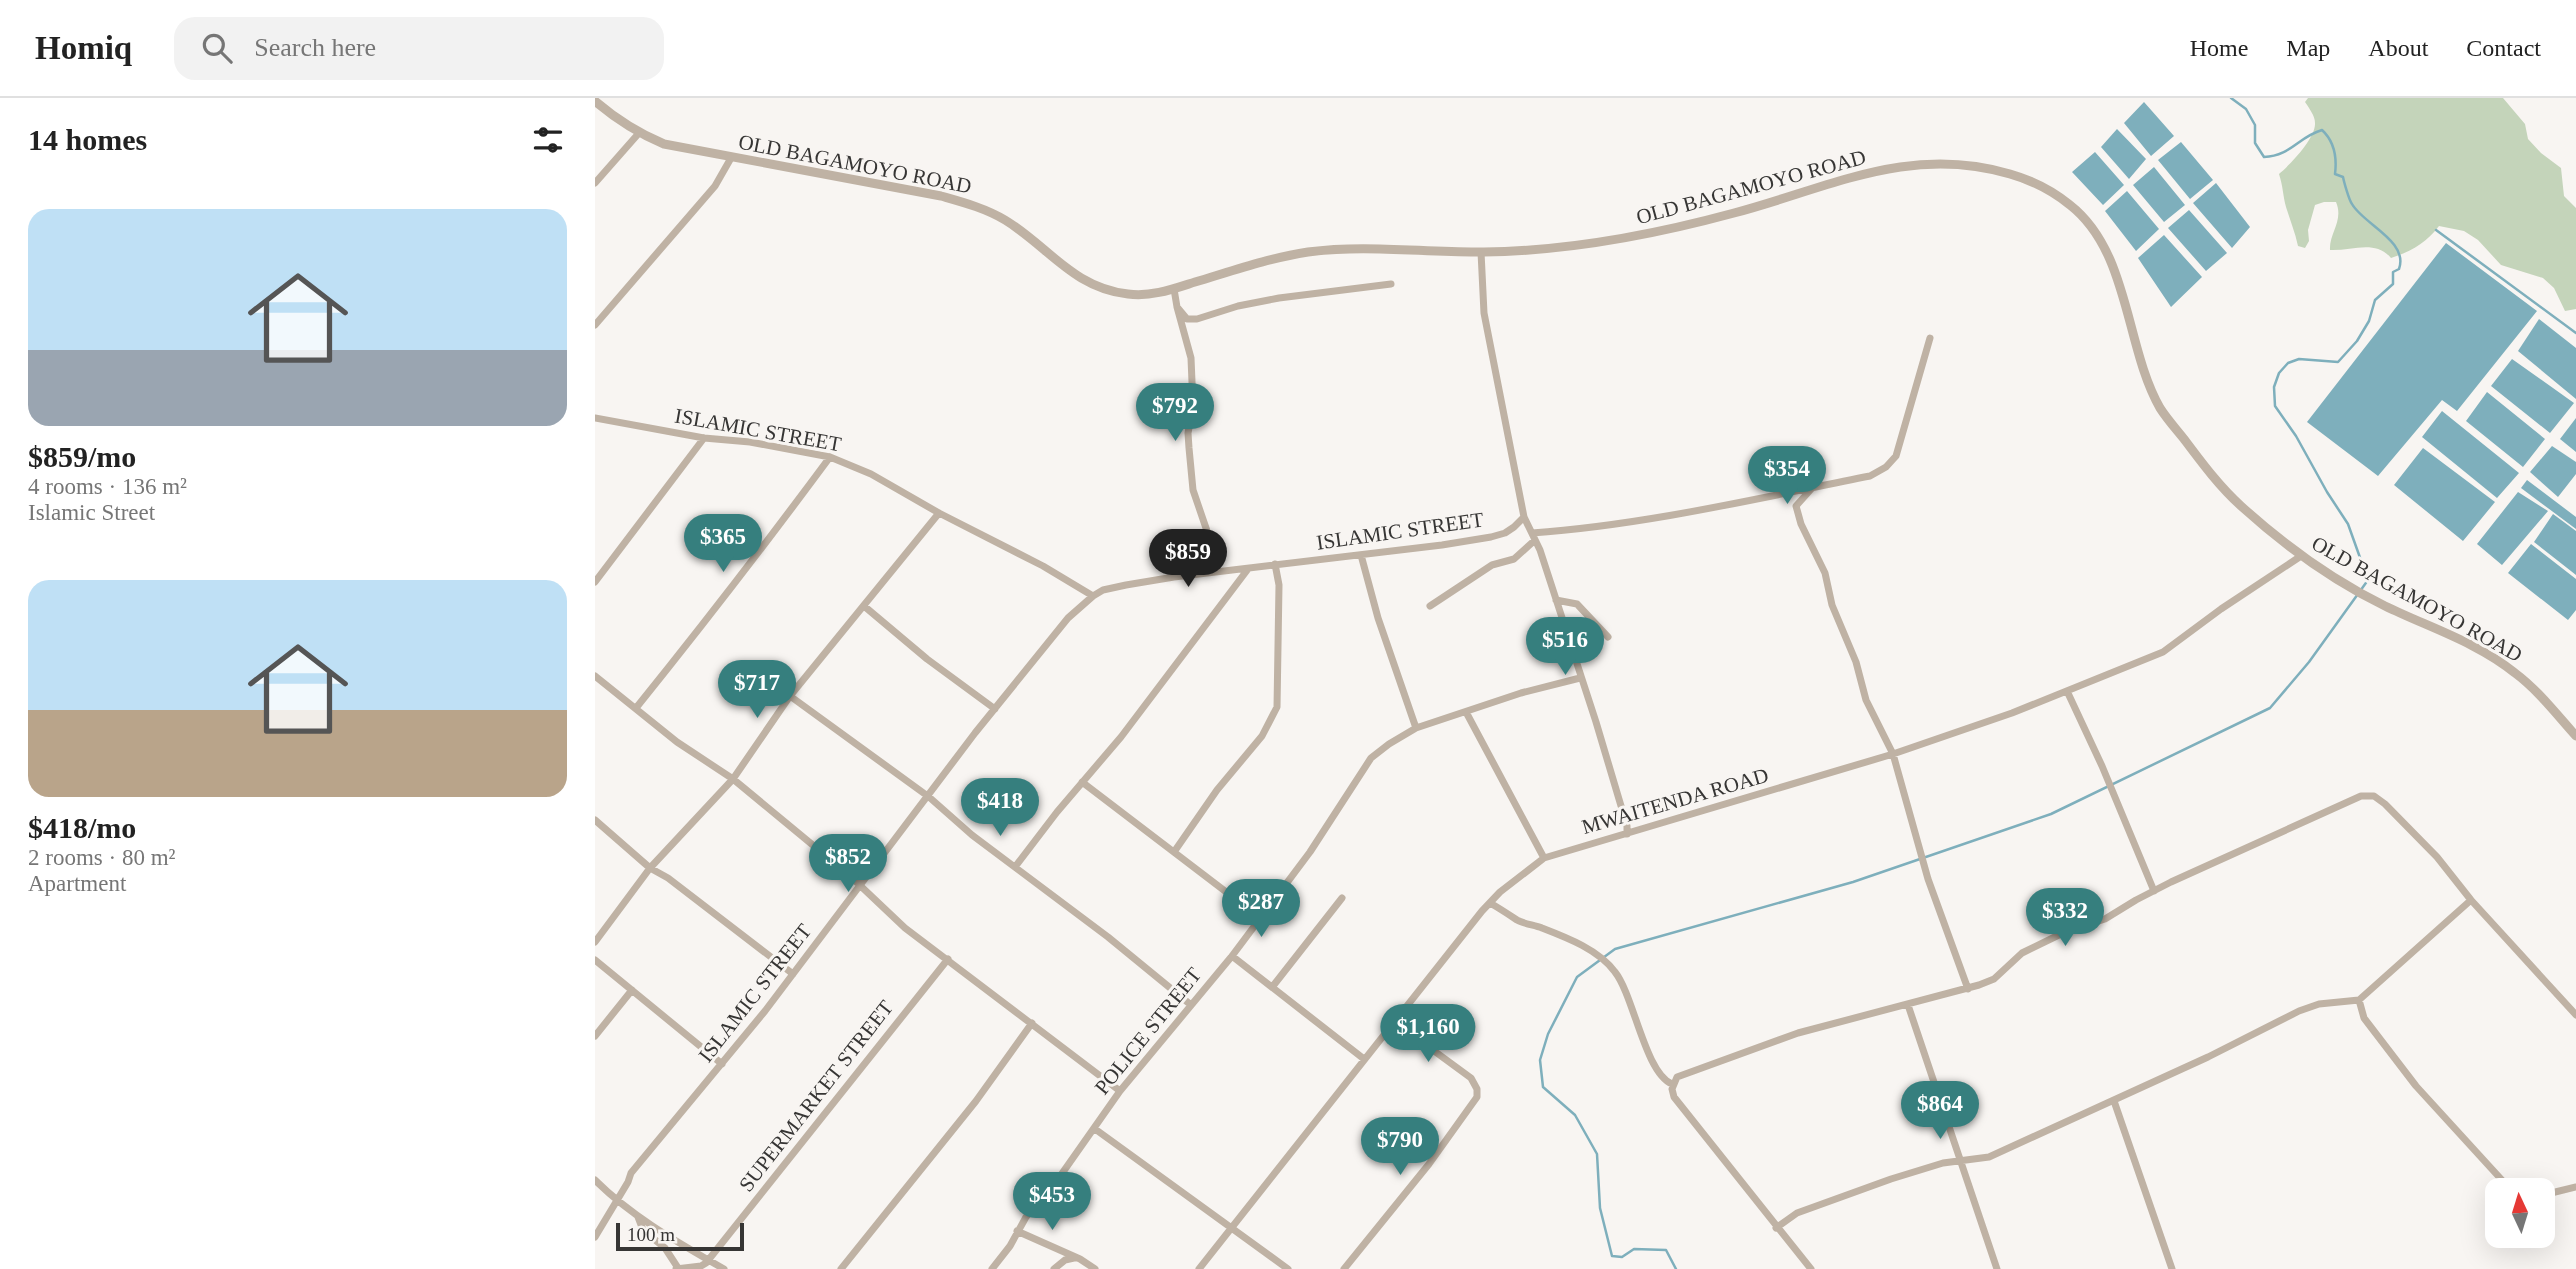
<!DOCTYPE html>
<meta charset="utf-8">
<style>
:root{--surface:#fff;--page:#f2f2f2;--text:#222;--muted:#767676;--line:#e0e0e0;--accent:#367f7e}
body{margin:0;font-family:"Times New Roman",serif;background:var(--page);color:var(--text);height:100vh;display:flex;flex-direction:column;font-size:26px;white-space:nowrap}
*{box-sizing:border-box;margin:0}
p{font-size:23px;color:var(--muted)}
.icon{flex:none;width:38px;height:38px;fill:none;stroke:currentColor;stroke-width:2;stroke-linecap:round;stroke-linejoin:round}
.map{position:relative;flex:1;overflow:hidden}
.sheet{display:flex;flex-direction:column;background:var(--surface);width:595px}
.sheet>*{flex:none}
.needle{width:46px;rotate:356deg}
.fabs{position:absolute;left:1890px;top:1080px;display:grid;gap:14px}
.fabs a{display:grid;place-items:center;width:70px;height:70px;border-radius:14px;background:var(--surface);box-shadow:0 7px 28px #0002;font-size:35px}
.scale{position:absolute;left:21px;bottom:18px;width:128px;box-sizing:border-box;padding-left:7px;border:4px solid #363534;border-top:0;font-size:19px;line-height:24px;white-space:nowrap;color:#363534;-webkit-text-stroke:5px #f8f5f2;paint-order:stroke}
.price{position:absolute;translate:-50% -60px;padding:0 16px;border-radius:24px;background:var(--accent);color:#fff;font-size:23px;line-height:46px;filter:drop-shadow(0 2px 4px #0008)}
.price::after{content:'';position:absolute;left:50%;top:42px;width:21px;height:16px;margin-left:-10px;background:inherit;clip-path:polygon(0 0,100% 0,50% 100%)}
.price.selected{background:#222;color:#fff}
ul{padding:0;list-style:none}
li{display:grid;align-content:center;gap:14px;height:371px;padding:0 28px}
li span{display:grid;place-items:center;height:217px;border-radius:21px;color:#555}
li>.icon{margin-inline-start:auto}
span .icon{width:126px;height:126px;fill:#fffc;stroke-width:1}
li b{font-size:30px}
h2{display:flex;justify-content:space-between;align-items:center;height:84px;padding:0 28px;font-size:30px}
header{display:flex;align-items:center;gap:42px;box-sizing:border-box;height:98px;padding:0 35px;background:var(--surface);border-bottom:2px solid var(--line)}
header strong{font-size:33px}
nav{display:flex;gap:38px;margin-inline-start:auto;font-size:24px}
.search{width:490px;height:63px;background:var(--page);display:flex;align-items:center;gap:18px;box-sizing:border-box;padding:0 24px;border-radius:21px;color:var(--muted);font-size:26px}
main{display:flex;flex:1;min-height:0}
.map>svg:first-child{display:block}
.green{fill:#c4d4ba}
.water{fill:#7eafbc}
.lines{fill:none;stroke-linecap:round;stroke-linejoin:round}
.stream{stroke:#7eafbc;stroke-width:2.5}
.minor{stroke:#bfb2a4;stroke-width:7}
.tertiary{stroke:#bfb2a4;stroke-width:9}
.labels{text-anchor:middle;stroke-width:6;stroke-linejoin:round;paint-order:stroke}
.street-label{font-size:21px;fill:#363534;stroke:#f8f5f2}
</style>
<header>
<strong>Homiq</strong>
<div class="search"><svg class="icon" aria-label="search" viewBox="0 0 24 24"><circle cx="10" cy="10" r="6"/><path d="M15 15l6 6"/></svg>Search here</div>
<nav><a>Home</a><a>Map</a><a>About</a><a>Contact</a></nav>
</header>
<main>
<section class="sheet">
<h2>14 homes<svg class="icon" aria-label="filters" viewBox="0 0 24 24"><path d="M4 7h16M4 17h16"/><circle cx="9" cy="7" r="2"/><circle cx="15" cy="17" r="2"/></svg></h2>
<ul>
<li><span style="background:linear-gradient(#bfe0f5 65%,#9aa5b1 0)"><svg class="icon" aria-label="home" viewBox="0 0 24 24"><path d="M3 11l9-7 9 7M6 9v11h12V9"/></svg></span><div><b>$859/mo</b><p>4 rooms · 136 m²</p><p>Islamic Street</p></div></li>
<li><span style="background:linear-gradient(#bfe0f5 60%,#b9a48a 0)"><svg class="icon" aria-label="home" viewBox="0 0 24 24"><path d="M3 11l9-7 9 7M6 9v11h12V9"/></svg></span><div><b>$418/mo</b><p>2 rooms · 80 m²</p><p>Apartment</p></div></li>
</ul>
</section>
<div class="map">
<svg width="1981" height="1171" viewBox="0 0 1981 1171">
<rect width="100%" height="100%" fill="#f8f5f2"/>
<path class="green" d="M1713,0H1908L1930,26L1933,41L1946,55L1966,70L1969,98L1981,110V211L1970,213L1959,190L1948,180L1906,167L1883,142L1869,133L1844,128C1831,145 1817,153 1796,160C1780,141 1757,153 1735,152C1734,135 1749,123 1741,104H1729L1720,107L1713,132L1714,143L1710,150L1703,148C1700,134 1695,122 1691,109C1688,98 1688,88 1684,76C1695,67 1721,40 1720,25C1720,18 1714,10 1710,4Z"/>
<path class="water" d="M1549,4L1579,38L1556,58L1529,25Z
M1522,31L1551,61L1534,81L1506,49Z
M1586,44L1618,82L1595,101L1563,62Z
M1500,54L1529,87L1508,107L1477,74Z
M1559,69L1590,107L1569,124L1538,87Z
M1621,85L1655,129L1637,150L1598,105Z
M1532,93L1564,131L1541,153L1510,113Z
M1594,112L1632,155L1611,173L1573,130Z
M1569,137L1607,179L1576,209L1543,160Z
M1851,145L1942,213L1862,313L1847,302L1783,378L1712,324Z
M1944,221L1981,250V301L1923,253Z
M1917,261L1979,305L1955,335L1896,288Z
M1892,294L1950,341L1928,369L1871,323Z
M1847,313L1924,375L1902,400L1827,339Z
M1981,320V354L1965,341Z
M1957,348L1981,364V376L1963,399L1935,374Z
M1828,350L1900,404L1868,443L1799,387Z
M1932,382L1981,419V431L1926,390Z
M1923,394L1953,413L1907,467L1882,446Z
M1958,416L1981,433V477L1939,444Z
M1936,446L1981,481V512L1973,522L1913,475Z"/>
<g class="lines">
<path class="stream" d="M1841,132L1981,235
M1081,1171L1071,1152L1039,1151L1027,1159L1017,1158L1005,1110L1002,1056L980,1017L948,989L945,962L953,936L982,879L1020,851L1258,784L1456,716L1675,610L1714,564L1773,482L1753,426L1732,394L1701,338L1680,308L1679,289L1684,275L1693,265L1704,261L1743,264L1762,243L1774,223L1780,202L1798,186V174L1804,171C1814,143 1768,126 1757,106C1754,102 1749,84 1748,79L1740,76C1742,60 1740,44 1727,32C1703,39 1696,58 1669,59L1660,45V27L1651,11L1636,0"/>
<path class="minor" d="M0,85L44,35
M579,191L582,209L592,221H602L643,208L684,200L796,186
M582,209L596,260L598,308L593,335L594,350L598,392L612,433L608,458L609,475
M0,227L120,88L136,60
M0,320L109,340L155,344L235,359L276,376L344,415L448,468L498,498L508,492L531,487L579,479L847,447L896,439L910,435L919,429L929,419L889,215L886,154
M1218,389L1201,408L1206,426L1230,475L1237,507L1261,564L1271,602L1298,656L1333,781L1373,891
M929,419L945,452L1001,624L1032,728V736
M937,435C1050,427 1164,400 1275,378L1291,369L1301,358L1335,240
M766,457L783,520L821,630
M0,484L109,340
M961,502L982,506L1013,539
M269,508L332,561L400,611
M835,508L897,467L919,461L940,442
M0,578L82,644L138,681L254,777L310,830L525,993
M1472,593L1507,668L1559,793
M195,598L334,699L377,737L513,839L596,907
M41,610C108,527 172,444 235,359
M871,614L949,760
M487,684L664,819
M0,722L55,770L73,780L198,876
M579,754L622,692L667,638L682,609L684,487L680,466
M420,769L462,714L526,639L653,471
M895,805C904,810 913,816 922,822C929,826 940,827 947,830C973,840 1004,852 1020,874C1039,898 1050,975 1077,986
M0,844L55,770L138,681L195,598L344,415
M637,858L769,961
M0,862L127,966
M678,888L747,800
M1764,902L1769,920L1821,988L1916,1092
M1313,907L1402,1171
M0,938L37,892
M1519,1003L1577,1171
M500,1031L693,1171
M0,1082C37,1119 84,1145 129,1171
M1948,1097L1981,1089
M43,1119L48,1132L70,1150L83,1170
M1181,1130L1202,1115L1296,1081L1348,1065L1394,1059L1613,959L1704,913L1724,906L1764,902L1876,802
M422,1133L485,1161L500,1171
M0,1139L33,1084L36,1075L170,913L380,635L473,520L498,498
M81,1171L106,1168L111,1165L353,861
M246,1171L381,1003L437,925
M397,1171L415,1148L431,1119L454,1094L525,993L637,858L715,754L776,660L794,646L821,630L926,595L985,580
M459,1171L470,1162L479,1160
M604,1171L887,813L905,794L949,760L1298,656L1417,615L1568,554L1626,511L1706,458
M749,1171L834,1066L882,999V991L876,980L801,925
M1216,1171L1079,999L1077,991L1082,979L1203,935L1384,887L1399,881L1427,855L1470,834L1510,821L1541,802L1576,784L1766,698H1779L1790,706L1842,759L1876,802L1981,917"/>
<path class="tertiary" d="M0,3C21,21 43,35 69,46L346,98C367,104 390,110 410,122C453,148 478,190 533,196C557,199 578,191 600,184C637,173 674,160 713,154C772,146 830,155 889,154C974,153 1058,137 1139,115C1234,90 1314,46 1415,76C1436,82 1458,93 1475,107C1535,154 1530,249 1565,310C1572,321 1581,331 1589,341C1607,365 1624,388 1646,408C1689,447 1737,482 1790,508C1833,529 1882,544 1920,575C1943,592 1962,617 1981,638"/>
</g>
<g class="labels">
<g class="street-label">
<text transform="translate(260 66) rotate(11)" y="7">OLD BAGAMOYO ROAD</text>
<text transform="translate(1156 89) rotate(-15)" y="7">OLD BAGAMOYO ROAD</text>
<text transform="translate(163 332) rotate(10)" y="7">ISLAMIC STREET</text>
<text transform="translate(805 433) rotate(-8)" y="7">ISLAMIC STREET</text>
<text transform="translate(1822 501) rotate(29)" y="7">OLD BAGAMOYO ROAD</text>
<text transform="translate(1080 703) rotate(-16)" y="7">MWAITENDA ROAD</text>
<text transform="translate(160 895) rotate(-52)" y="7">ISLAMIC STREET</text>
<text transform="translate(553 933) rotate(-51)" y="7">POLICE STREET</text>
<text transform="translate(221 998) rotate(-52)" y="7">SUPERMARKET STREET</text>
</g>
</g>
</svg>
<div class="fabs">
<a><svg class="needle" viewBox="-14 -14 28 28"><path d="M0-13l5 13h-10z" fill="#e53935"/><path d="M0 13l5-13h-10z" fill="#767676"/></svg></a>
</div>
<div class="scale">100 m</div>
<b class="price" style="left:580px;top:345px">$792</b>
<b class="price" style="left:1192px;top:408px">$354</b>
<b class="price" style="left:128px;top:476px">$365</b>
<b class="price selected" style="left:593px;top:491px">$859</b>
<b class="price" style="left:970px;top:579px">$516</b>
<b class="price" style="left:162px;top:622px">$717</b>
<b class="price" style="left:405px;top:740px">$418</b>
<b class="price" style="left:253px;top:796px">$852</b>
<b class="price" style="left:666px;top:841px">$287</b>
<b class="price" style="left:1470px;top:850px">$332</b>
<b class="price" style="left:833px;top:966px">$1,160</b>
<b class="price" style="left:1345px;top:1043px">$864</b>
<b class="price" style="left:805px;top:1079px">$790</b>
<b class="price" style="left:457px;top:1134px">$453</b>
</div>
</main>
